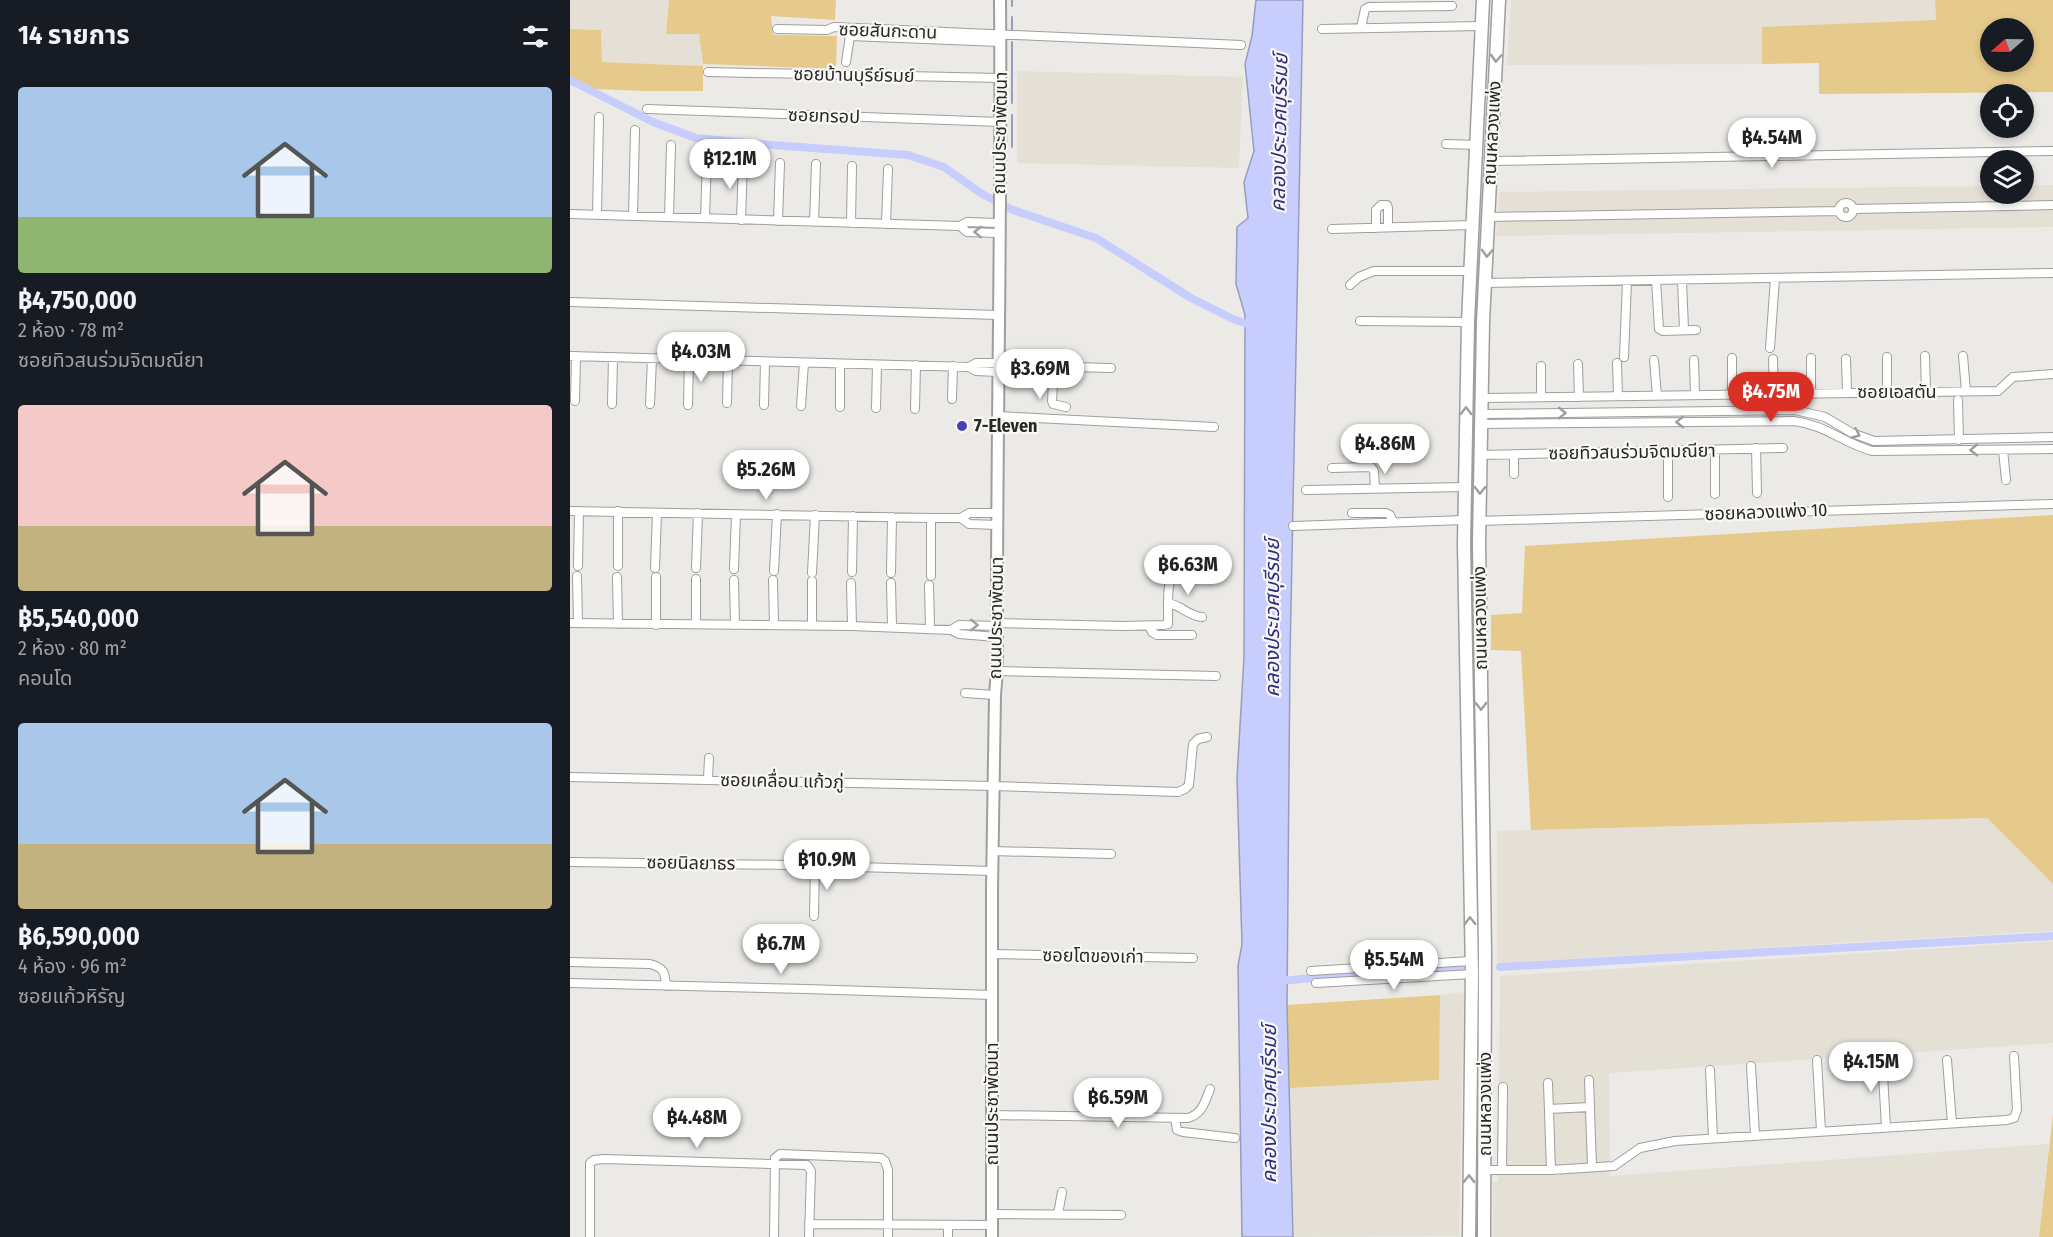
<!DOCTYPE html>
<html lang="th">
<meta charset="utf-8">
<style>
:root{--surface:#171b24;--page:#20242c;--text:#f1f3f6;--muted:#9ea1a6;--accent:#d93025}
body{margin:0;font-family:"Fira Sans Condensed","Noto Sans Thai",sans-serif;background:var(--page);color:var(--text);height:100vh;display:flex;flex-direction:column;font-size:22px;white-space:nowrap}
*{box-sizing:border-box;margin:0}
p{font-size:20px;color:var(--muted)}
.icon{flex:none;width:33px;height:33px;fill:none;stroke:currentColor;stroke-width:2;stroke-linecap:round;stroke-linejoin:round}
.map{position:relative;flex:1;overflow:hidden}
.drawer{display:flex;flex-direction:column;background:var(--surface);width:570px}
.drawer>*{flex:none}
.needle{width:39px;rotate:250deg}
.fabs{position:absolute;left:1410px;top:18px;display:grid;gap:12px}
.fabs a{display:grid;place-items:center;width:54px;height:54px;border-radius:50%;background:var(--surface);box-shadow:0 3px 9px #0003;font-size:30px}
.price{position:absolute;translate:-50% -51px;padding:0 14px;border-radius:21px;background:#fff;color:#222;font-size:20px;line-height:39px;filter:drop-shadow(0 2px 3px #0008)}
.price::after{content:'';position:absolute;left:50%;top:36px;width:18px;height:14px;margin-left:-9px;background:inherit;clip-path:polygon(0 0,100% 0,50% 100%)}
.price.current{background:var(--accent);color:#fff}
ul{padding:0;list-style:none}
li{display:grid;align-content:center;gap:12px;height:318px;padding:0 18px}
li span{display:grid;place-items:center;height:186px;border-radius:6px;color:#555}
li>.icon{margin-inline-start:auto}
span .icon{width:108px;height:108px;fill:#fffc;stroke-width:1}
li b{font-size:26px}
h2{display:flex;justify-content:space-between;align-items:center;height:72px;padding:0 18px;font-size:26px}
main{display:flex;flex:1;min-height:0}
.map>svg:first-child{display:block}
.built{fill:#e4e0d5}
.green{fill:#e6ca8b;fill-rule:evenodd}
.water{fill:#c7cdfd;stroke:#989cbd;stroke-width:1.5}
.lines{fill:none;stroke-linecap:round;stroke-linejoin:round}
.stream{stroke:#989cbd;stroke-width:2}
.canal{stroke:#c7cdfd;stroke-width:8}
.street-casing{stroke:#a09e9b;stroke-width:10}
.secondary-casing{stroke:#a09e9b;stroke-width:14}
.primary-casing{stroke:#a09e9b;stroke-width:15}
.street{stroke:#fff;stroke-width:8}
.secondary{stroke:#fff;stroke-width:10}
.primary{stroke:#fff;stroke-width:12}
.oneway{stroke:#9f9e9e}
.poi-dot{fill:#4640b6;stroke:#f9f8f4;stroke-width:2}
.labels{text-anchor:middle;stroke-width:4.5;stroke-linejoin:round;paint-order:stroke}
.street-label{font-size:18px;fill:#292827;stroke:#f9f8f4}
.poi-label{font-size:18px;font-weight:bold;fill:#292827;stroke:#f9f8f4;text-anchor:start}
.water-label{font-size:20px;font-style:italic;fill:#302b82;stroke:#f9f8f4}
</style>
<main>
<section class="drawer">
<h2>14 รายการ<svg class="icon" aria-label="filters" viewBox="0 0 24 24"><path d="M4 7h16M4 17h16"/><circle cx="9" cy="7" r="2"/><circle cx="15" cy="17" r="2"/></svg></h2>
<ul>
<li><span style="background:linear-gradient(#a9c7e8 70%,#8fb573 0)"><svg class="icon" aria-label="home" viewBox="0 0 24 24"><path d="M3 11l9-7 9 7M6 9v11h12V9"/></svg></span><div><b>฿4,750,000</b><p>2 ห้อง · 78 m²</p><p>ซอยทิวสนร่วมจิตมณียา</p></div></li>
<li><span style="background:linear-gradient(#f6c9c9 65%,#c2b280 0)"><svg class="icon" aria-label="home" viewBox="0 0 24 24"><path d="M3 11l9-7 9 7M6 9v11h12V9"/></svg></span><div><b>฿5,540,000</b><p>2 ห้อง · 80 m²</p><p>คอนโด</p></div></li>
<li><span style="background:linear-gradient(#a9c7e8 65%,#c2b280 0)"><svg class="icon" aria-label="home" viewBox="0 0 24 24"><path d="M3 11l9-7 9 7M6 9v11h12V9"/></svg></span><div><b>฿6,590,000</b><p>4 ห้อง · 96 m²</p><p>ซอยแก้วหิรัญ</p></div></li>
</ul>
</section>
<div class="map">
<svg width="1483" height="1237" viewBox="0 0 1483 1237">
<rect width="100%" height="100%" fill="#eceae7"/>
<path class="built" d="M0,0H99L96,33L129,34L133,66L32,62L31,30L0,29Z
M941,0H1365L1366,20L1193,27L1192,64L937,65Z
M447,71L673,77L669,168L447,163Z
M1454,185H1483V227L926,236L929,192L1420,186V194H1454Z
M1417,818L1483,884V931L927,963V831Z
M1483,941V1043L1039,1073L1040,1176L1479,1144L1469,1237H923V1182H928L930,976Z
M894,992L889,1236L723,1237L720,1088L868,1080L870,995Z"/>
<path class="green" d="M99,0H266L265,20L201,16L203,35L267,36L266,69L133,64L129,34H96Z
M1365,0H1483V92L1249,94V63L1192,64V27L1366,20ZM1420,28H1454V62H1420Z
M0,29L31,30L32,62L133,66V91H73L24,89L0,76Z
M1483,515V884L1417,818L961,830L951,651L921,650V615L952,613L955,546Z
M870,995L869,1080L720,1088L717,1005Z
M1483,1113V1237H1469Z"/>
<path class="water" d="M686,0H733L720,657L717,1005L723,1237H672L668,966L672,944L667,778L674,657L675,315L666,284L667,227L678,218L674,182L684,151L675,64L682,36Z"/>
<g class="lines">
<path class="stream" d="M442,6V0
M442,17V30
M442,103V42
M442,147V115"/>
<path class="canal" d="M0,80L83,122L126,138L189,144L338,155L374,167L412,194L443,210L526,238L621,298L663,319L683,326
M930,967L1483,936
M709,981L791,974L890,969"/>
<defs>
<path id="street" d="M791,28L795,9L799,7L882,6
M207,29L257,30L264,27L671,45
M752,29L911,26
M276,62L280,36L430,42
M138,72L431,78
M77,109L431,122
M876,144L906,145
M921,161L1483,151
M1269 210a7 7 0 1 1 14 0a7 7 0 1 1-14 0Z
M1283,209L1483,205
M0,214L390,226L397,222L429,223
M27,215L29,117
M63,216L65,130
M99,217L101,145
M918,217L1269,211
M135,218L137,158
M171,220L173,161
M208,221L210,163
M244,222L246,164
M281,223L282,166
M316,224L318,169
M390,226L397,232L428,233
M806,228V210L811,205H817L818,208V227
M762,229L902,225
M1086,280L1089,329L1093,331L1126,330
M1112,280L1114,330
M915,283L1483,273
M780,285L789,277L804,271H900
M0,302L428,315
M790,321L898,322
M1200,348L1205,278
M0,356L399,367L406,363H427
M1355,356L1356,391
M1393,356L1396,391
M1054,357L1057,281
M1317,357V392
M1162,358V393
M1241,358V392
M1203,359L1204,393
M1276,359L1277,392
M1084,360L1087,395
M1124,360L1125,394
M1047,363L1048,396
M1008,364L1009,397
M427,365L541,368
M484,366L482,401L483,404L496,407
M971,366V397
M399,367L406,371L427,372
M912,398L1428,391L1443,377L1483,374
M382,399L383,366
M1388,400L1389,440
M5,401L6,356
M157,403L158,361
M42,404L43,357
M80,404L82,359
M118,405L119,360
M194,405L195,362
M231,406L234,363
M270,407V364
M306,408L307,365
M345,409L346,365
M912,414L1225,410L1255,417L1282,433L1304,441L1483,437
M428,416L644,427
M912,424L1224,421C1256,425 1273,443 1302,451L1483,449
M1186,448L1187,493
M1433,450L1436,480
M1098,451V497
M1145,451V494
M944,454V474
M911,455L1213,448
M762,468L801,467L804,471L805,488
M736,490L895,487
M0,511L361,518H391L399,513H427
M48,511V566
M782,513H816L820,515L823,522
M391,518L399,524L428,525
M909,521L1483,504
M723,526L894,520
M8,566L9,511
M85,568L87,513
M126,568L128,513
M164,569L166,514
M204,571L207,514
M282,572L283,516
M242,573L245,515
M321,573L322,517
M7,576L8,623
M361,576V518
M47,577L48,624
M126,579V624
M164,580L165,625
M203,580L204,625
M281,583L282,626
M321,583L322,627
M359,585L360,628
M598,603C611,605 618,616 632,617
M0,623L282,626L381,630L389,634L427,637
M427,623L553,626L594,625L598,624C599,607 594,578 609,566C614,562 622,563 628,563
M86,625V577
M242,626V581
M579,626L582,632L587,635H622
M381,630L389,625L428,626
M427,671L646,676
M395,693L425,695
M0,777L423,786L608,792L615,789L619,785L623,744L628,739L637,737
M138,779L139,758
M422,851L541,854
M0,862L220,865L422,871
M244,916L245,865
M423,954L623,958
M0,962L80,964C94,968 95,972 96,986
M741,971L901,961
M0,983L236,989L422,995
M746,983L902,974
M1312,1057L1316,1127
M1247,1060L1251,1131
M1377,1060L1382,1123
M1181,1066L1185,1135
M1140,1070L1143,1138
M1019,1080L1022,1167
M978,1083L981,1170
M979,1109L1020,1107
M423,1115L618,1118C632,1114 635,1102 640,1089
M605,1119L607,1130L613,1132L665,1138
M915,1170H981L1044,1166L1070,1148L1105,1141L1437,1120L1444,1118L1447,1110L1444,1056
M932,1170L933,1087
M422,1214L551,1215
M488,1214L492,1192
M239,1224L422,1225
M378,1225V1237
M20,1237V1163L24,1160L34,1159L237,1165L241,1171L239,1237
M204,1237L205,1158L210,1154L311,1158L315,1161L318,1170V1237"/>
<path id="secondary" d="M422,1237V889L425,695L427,671C426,448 432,224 430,0"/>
<path id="primary" d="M899,1237L902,972L894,544L898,322L913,0
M914,1237L915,951L909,543L913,322L929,0"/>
</defs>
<use href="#street" class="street-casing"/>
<use href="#secondary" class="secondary-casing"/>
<use href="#primary" class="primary-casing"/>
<use href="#street" class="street"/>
<use href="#secondary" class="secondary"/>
<use href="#primary" class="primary"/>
</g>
<defs><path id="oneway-chevron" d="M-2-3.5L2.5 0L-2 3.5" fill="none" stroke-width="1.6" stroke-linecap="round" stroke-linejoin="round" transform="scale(1.5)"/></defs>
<g class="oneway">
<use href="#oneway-chevron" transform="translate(926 58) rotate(93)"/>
<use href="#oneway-chevron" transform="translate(408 232) rotate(-179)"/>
<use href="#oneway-chevron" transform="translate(917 253) rotate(93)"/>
<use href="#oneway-chevron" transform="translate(896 411) rotate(-89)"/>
<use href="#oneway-chevron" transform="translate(992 413) rotate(-1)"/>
<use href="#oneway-chevron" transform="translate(1110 422) rotate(179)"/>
<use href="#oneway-chevron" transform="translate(1286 434) rotate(24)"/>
<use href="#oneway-chevron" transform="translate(1404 450) rotate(179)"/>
<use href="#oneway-chevron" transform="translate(910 490) rotate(91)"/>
<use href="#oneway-chevron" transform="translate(404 625) rotate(1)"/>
<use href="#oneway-chevron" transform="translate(911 706) rotate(89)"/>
<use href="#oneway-chevron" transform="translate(900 921) rotate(-91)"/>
<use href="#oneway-chevron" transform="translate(899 1179) rotate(-90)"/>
</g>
<circle class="poi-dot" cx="392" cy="426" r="6"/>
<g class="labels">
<g class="street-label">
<text transform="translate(318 31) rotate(2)" y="6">ซอยสันกะดาน</text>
<text transform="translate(284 75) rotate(1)" y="6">ซอยบ้านบุรีย์รมย์</text>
<text transform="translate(254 116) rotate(2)" y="6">ซอยทรอป</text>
<text transform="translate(430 133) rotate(-89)" y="6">ถนนประชาพัฒนา</text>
<text transform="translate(922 133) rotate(-87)" y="6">ถนนหลวงแพ่ง</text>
<text x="1327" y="398">ซอยเอสตัน</text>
<text transform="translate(1062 452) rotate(-1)" y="6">ซอยทิวสนร่วมจิตมณียา</text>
<text transform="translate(1196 512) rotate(-2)" y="6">ซอยหลวงแพ่ง 10</text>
<text transform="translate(426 618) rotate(-89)" y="6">ถนนประชาพัฒนา</text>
<text transform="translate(910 618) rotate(-91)" y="6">ถนนหลวงแพ่ง</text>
<text transform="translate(212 781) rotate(1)" y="6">ซอยเคลื่อน แก้วภู่</text>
<text transform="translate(121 863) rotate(1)" y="6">ซอยนิลยาธร</text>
<text transform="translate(523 956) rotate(1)" y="6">ซอยโตของเก่า</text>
<text transform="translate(422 1104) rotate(-90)" y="6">ถนนประชาพัฒนา</text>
<text transform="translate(915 1104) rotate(-90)" y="6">ถนนหลวงแพ่ง</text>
</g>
<g class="poi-label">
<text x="404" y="432">7-Eleven</text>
</g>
<g class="water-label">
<text transform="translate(709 133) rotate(-89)" y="7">คลองประเวศบุรีรมย์</text>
<text transform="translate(702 618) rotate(-90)" y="7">คลองประเวศบุรีรมย์</text>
<text transform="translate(699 1104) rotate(-90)" y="7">คลองประเวศบุรีรมย์</text>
</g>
</g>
</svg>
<div class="fabs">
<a><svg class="needle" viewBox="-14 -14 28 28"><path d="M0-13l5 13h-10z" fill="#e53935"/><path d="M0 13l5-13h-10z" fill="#9ea1a6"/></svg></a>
<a><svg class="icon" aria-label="locate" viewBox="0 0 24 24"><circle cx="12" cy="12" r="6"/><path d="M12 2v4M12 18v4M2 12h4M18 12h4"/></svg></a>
<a><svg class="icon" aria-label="layers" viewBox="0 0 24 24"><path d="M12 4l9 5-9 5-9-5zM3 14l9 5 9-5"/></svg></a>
</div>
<b class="price" style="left:1202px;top:169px">฿4.54M</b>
<b class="price" style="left:160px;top:190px">฿12.1M</b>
<b class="price" style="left:131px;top:383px">฿4.03M</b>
<b class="price" style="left:470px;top:400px">฿3.69M</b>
<b class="price current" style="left:1201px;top:423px">฿4.75M</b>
<b class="price" style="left:815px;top:475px">฿4.86M</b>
<b class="price" style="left:196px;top:501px">฿5.26M</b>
<b class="price" style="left:618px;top:596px">฿6.63M</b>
<b class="price" style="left:257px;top:891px">฿10.9M</b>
<b class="price" style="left:211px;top:975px">฿6.7M</b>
<b class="price" style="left:824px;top:991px">฿5.54M</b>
<b class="price" style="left:1301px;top:1093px">฿4.15M</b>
<b class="price" style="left:548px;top:1129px">฿6.59M</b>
<b class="price" style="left:127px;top:1149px">฿4.48M</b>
</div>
</main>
